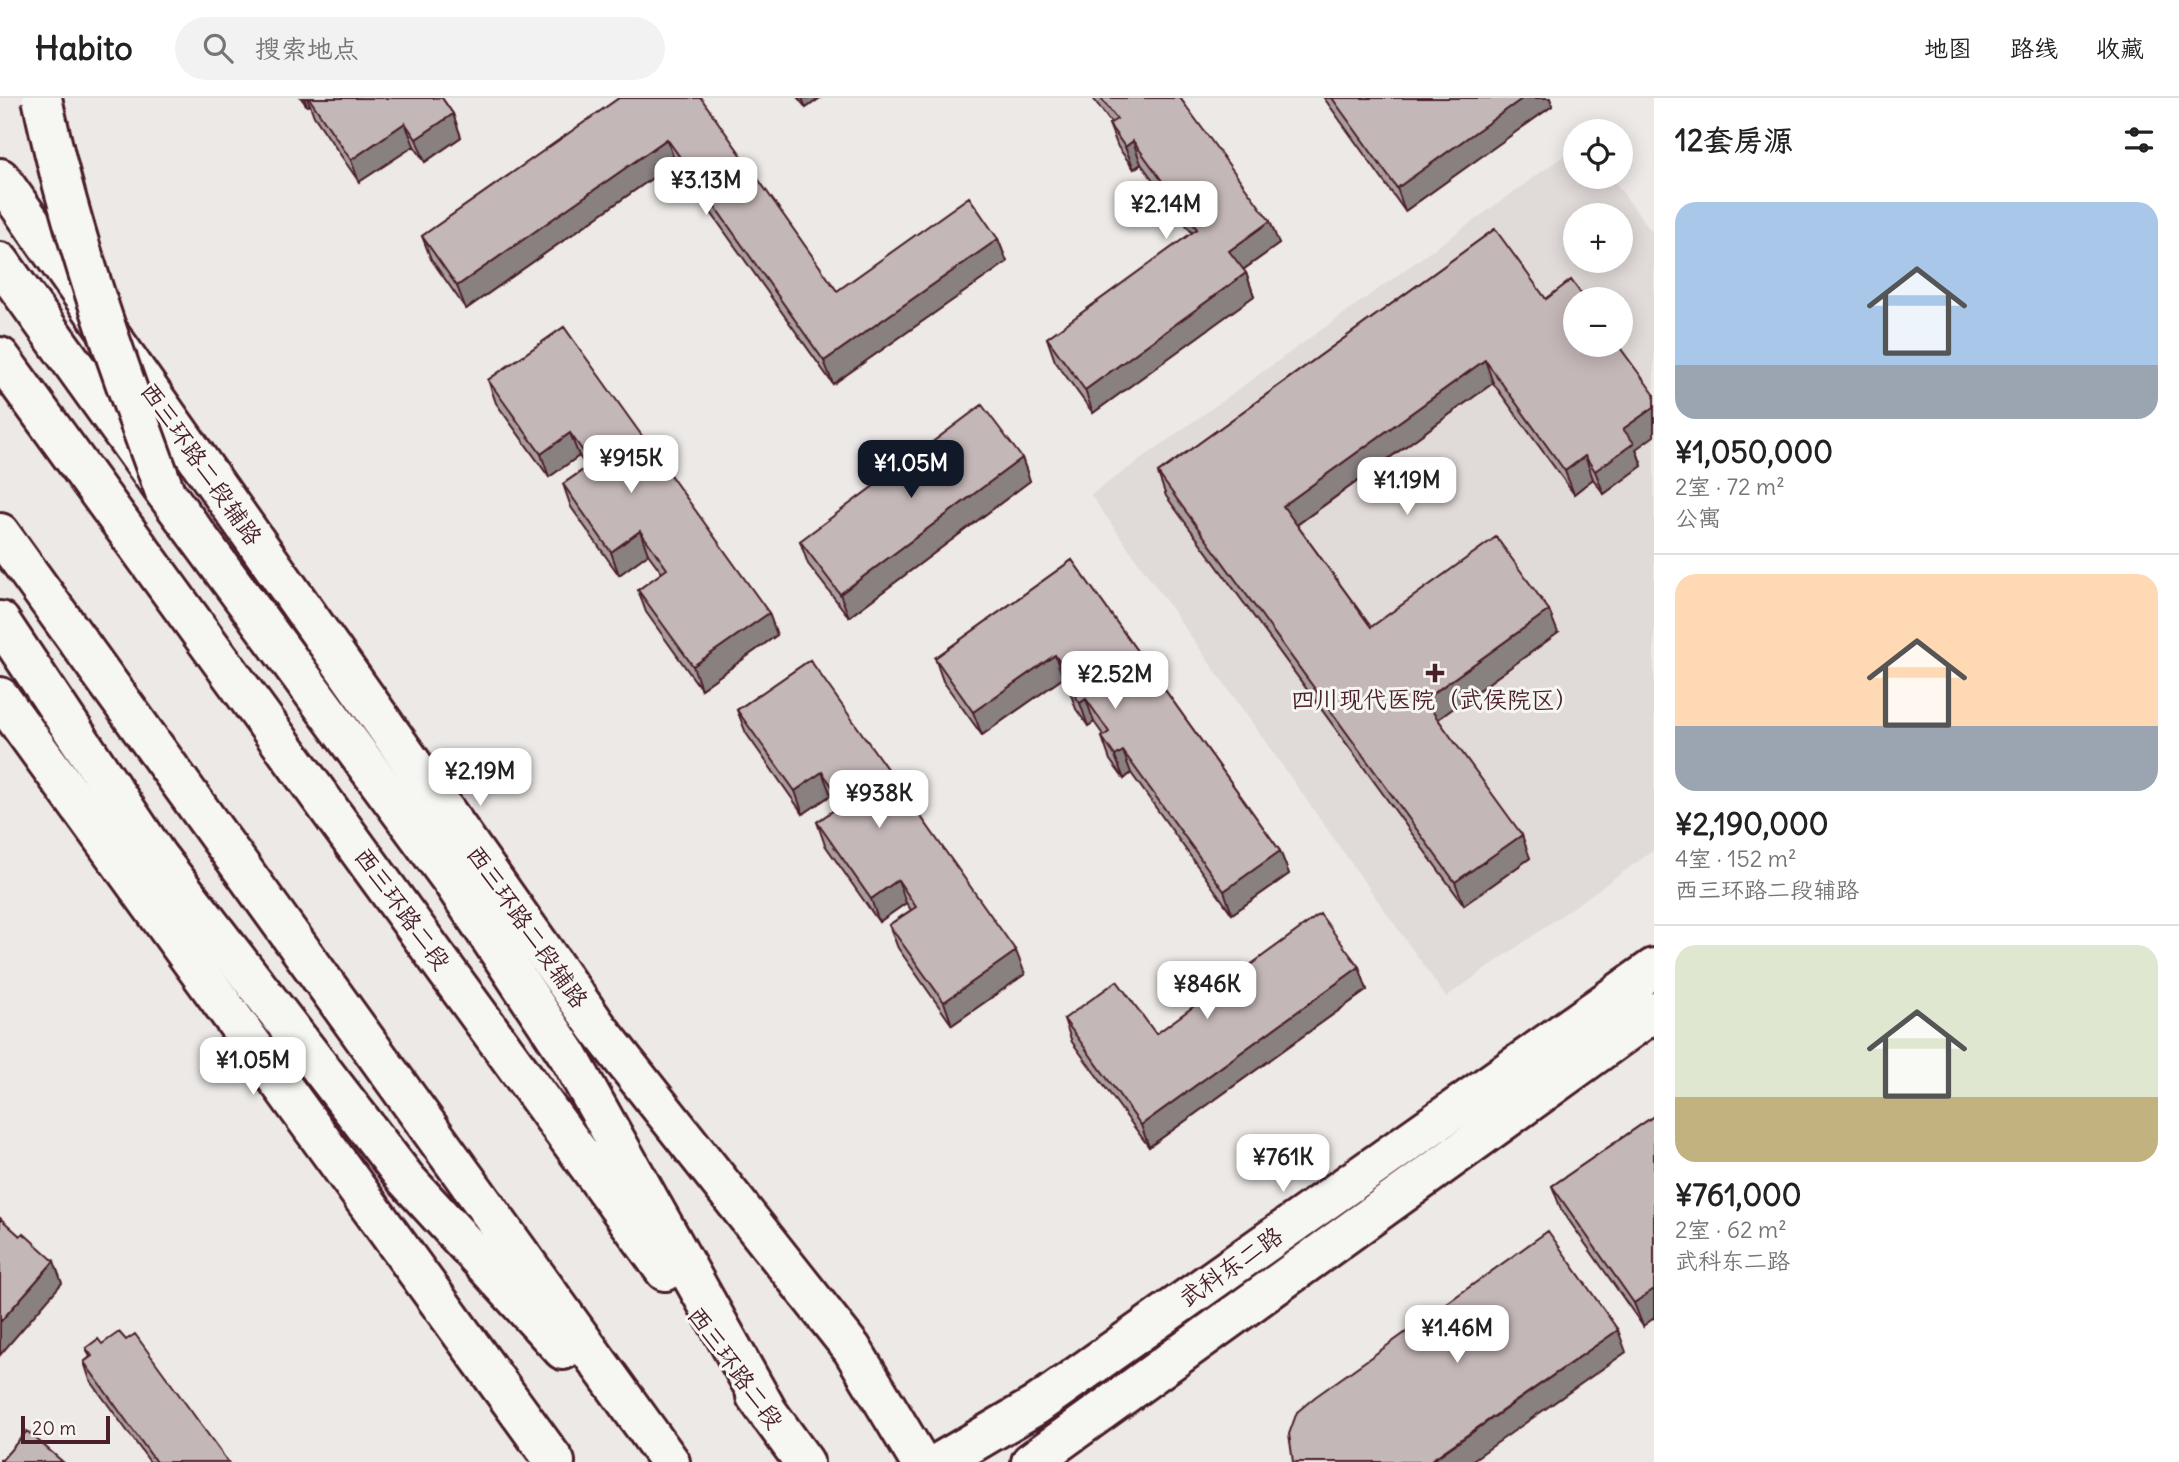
<!DOCTYPE html>
<html lang="zh">
<meta charset="utf-8">
<style>
:root{--surface:#fff;--page:#f2f2f2;--text:#222;--muted:#767676;--line:#e0e0e0;--accent:#111827}
body{margin:0;font-family:Delius,"LXGW WenKai TC",sans-serif;background:var(--page);color:var(--text);height:100vh;display:flex;flex-direction:column;font-size:26px;white-space:nowrap}
*{box-sizing:border-box;margin:0}
p{font-size:23px;color:var(--muted)}
.icon{flex:none;width:38px;height:38px;fill:none;stroke:currentColor;stroke-width:2;stroke-linecap:round;stroke-linejoin:round}
.map{position:relative;flex:1;overflow:hidden}
.drawer{display:flex;flex-direction:column;background:var(--surface);width:525px}
.drawer>*{flex:none}
.fabs{position:absolute;left:1563px;top:21px;display:grid;gap:14px}
.fabs a{display:grid;place-items:center;width:70px;height:70px;border-radius:50%;background:var(--surface);box-shadow:0 4px 18px #0003;font-size:35px}
.scale{position:absolute;left:21px;bottom:18px;width:89px;box-sizing:border-box;padding-left:7px;border:4px solid #4a1f2b;border-top:0;font-size:19px;line-height:24px;white-space:nowrap;color:#4a1f2b;-webkit-text-stroke:5px #f6f6f2;paint-order:stroke}
.price{position:absolute;translate:-50% -60px;padding:0 16px;border-radius:14px;background:#fff;color:#222;font-size:23px;line-height:46px;filter:drop-shadow(0 2px 4px #0008)}
.price::after{content:'';position:absolute;left:50%;top:42px;width:21px;height:16px;margin-left:-10px;background:inherit;clip-path:polygon(0 0,100% 0,50% 100%)}
.price.current{background:var(--accent);color:#fff}
ul{padding:0;list-style:none}
li{display:grid;align-content:center;gap:14px;height:371px;padding:0 21px}
li+li{border-top:2px solid var(--line)}
li span{display:grid;place-items:center;height:217px;border-radius:21px;color:#555}
li>.icon{margin-inline-start:auto}
span .icon{width:126px;height:126px;fill:#fffc;stroke-width:1}
li b{font-size:30px}
h2{display:flex;justify-content:space-between;align-items:center;height:84px;padding:0 21px;font-size:30px}
header{display:flex;align-items:center;gap:42px;box-sizing:border-box;height:98px;padding:0 35px;background:var(--surface);border-bottom:2px solid var(--line)}
header strong{font-size:33px}
nav{display:flex;gap:38px;margin-inline-start:auto;font-size:24px}
.search{width:490px;height:63px;background:var(--page);display:flex;align-items:center;gap:18px;box-sizing:border-box;padding:0 24px;border-radius:38px;color:var(--muted);font-size:26px}
main{display:flex;flex:1;min-height:0}
.map>svg:first-child{display:block}
.built{fill:#e0dad8;fill-rule:evenodd}
.lines{fill:none;stroke-linecap:round;stroke-linejoin:round}
.minor-casing{stroke:#4a1f2b;stroke-width:44}
.major-casing{stroke:#4a1f2b;stroke-width:44}
.highway-casing{stroke:#4a1f2b;stroke-width:44}
.minor{stroke:#f6f6f2;stroke-width:38}
.major{stroke:#f6f6f2;stroke-width:38}
.highway{stroke:#f6f6f2;stroke-width:38}
.highway-bridge-casing{stroke:#4a1f2b;stroke-width:44;stroke-linecap:butt}
.highway-bridge{stroke:#f6f6f2;stroke-width:38}
.wall{fill:#a99d9d;stroke:#4a1f2b;stroke-width:2}
.shaded-wall{fill:#898080;stroke:#4a1f2b;stroke-width:2}
.building{fill:#c4b7b7;stroke:#4a1f2b;stroke-width:2}
.poi-dot{fill:#4a1f2b;stroke:#f6f6f2;stroke-width:2.5}
.labels{text-anchor:middle;stroke-width:6;stroke-linejoin:round;paint-order:stroke}
.street-label{font-size:24px;fill:#4a1f2b;stroke:#f6f6f2}
.poi-label{font-size:24px;fill:#4a1f2b;stroke:#f6f6f2}
</style>
<header>
<strong>Habito</strong>
<div class="search"><svg class="icon" aria-label="search" viewBox="0 0 24 24"><circle cx="10" cy="10" r="6"/><path d="M15 15l6 6"/></svg>搜索地点</div>
<nav><a>地图</a><a>路线</a><a>收藏</a></nav>
</header>
<main>
<div class="map">
<svg width="1654" height="1364" viewBox="0 0 1654 1364">
<rect width="100%" height="100%" fill="#ece9e6"/>
<filter id="ink" filterUnits="userSpaceOnUse"><feTurbulence type="fractalNoise" baseFrequency=".0143" numOctaves="2"/><feDisplacementMap in="SourceGraphic" scale="14" xChannelSelector="R" yChannelSelector="G"/><feConvolveMatrix kernelMatrix="1 2 1 2 8 2 1 2 1" color-interpolation-filters="sRGB"/></filter>
<g filter="url(#ink)">
<path class="built" d="M1575,50V79H1611L1654,137V752L1446,899L1091,397ZM1575,117H1620V163H1575ZM1575,201H1620V247H1575Z"/>
<g class="lines">
<defs>
<path id="minor" d="M940,1364L1035,1308L1654,870
M1031,1364L1654,914"/>
<path id="major" d="M0,80L598,930L852,1251L920,1364
M0,599L555,1364"/>
<path id="highway" d="M0,164L165,394L452,783L568,957L770,1318
M0,259L665,1173
M0,435L670,1364
M0,523L157,758L406,1081L563,1252
M756,1298L804,1364"/>
</defs>
<use href="#minor" class="minor-casing"/>
<use href="#major" class="major-casing"/>
<use href="#highway" class="highway-casing"/>
<use href="#minor" class="minor"/>
<use href="#major" class="major"/>
<use href="#highway" class="highway"/>
<defs>
<path id="highway-bridge" d="M42,0C70,135 117,265 165,394"/>
</defs>
<use href="#highway-bridge" class="highway-bridge-casing"/>
<use href="#highway-bridge" class="highway-bridge"/>
</g>
<path class="wall" d="M301,0H442L453,16L461,39L425,64L414,48L359,84L314,18L310,7L307,8Z
M619,0L837,193L998,141L1007,164L833,286L675,64L466,211L431,161L422,138Z
M798,0H820L806,10Z
M1093,0H1180L1279,146L1243,172L1246,175L1254,198L1093,315L1055,263L1047,240L1192,135L1141,66L1134,71L1118,49L1109,26L1111,25Z
M1324,0H1550L1552,8L1405,113Z
M1495,131L1636,351L1642,368L1604,396L1593,381L1574,396L1493,285L1297,427L1371,529L1558,535L1438,621L1530,760L1464,807L1166,398L1158,375Z
M564,229L777,537L701,591L646,514L638,492L662,475L648,456L619,477L571,409L563,386L587,369L579,358L549,379L496,305L488,282Z
M1022,360L1030,383L849,519L808,466L800,443Z
M1072,462L1280,753L1289,776L1232,816L1131,675L1124,681L1110,662L1102,639L1104,638L1094,624L1088,628L1076,611L1068,588V587L1063,580L982,637L943,583L935,560Z
M810,562L1025,876L952,927L898,850L889,827L911,812L906,805L879,824L825,747L817,724L839,709L831,697L803,716L746,635L737,612Z
M1359,869L1367,892L1149,1049L1072,944L1064,921L1156,936Z
M1654,1018L1643,1228L1561,1111L1552,1088Z
M126,1242L228,1364H150L90,1282L84,1264L90,1259L86,1250Z"/>
<path class="shaded-wall" d="M304,0H307L310,7L307,8Z
M802,0H820L806,10Z
M1523,0H1550L1552,8L1405,113L1397,90Z
M453,16L461,39L425,64L416,41Z
M405,25L414,48L359,84L351,62Z
M667,41L675,64L466,211L457,188Z
M1133,43L1141,66L1134,71L1125,49Z
M1270,123L1279,146L1237,176L1229,153Z
M998,141L1007,164L833,286L824,263Z
M1246,175L1254,198L1093,315L1085,292Z
M1485,262L1493,285L1291,431L1283,408Z
M1654,309V338L1636,351L1642,368L1604,396L1595,373L1623,331Z
M570,335L579,358L549,379L541,356Z
M1585,358L1593,381L1574,396L1565,373Z
M1022,360L1030,383L849,519L840,496Z
M640,433L648,456L619,477L611,454Z
M1549,512L1558,535L1433,625L1424,602Z
M769,515L777,537L701,591L693,568Z
M1055,557L1063,580L982,637L973,614Z
M1086,601L1094,624L1088,628L1080,605Z
M1123,653L1131,675L1124,681L1115,658Z
M822,674L831,697L803,716L795,693Z
M1522,737L1530,760L1464,807L1455,784Z
M1280,753L1289,776L1232,816L1224,793Z
M898,782L906,805L879,824L871,801Z
M1016,853L1025,876L952,927L944,904Z
M1359,869L1367,892L1149,1049L1141,1027Z
M54,1163L62,1185L0,1257V1224Z
M1654,1191V1220L1643,1228L1634,1205Z
M1618,1232L1626,1254L1470,1364H1430Z"/>
<path class="building" d="M309,0H442L453,16L416,41L405,25L351,62Z
M619,0H701L837,193L969,99L998,141L824,263L667,41L457,188L422,138Z
M1101,0H1180L1270,123L1229,153L1246,175L1085,292L1047,240L1197,131L1133,43L1125,49L1109,26L1117,21Z
M1332,0H1523L1397,90Z
M1495,131L1546,201L1571,182L1585,201H1575V247H1618L1654,296V309L1623,331L1634,345L1595,373L1585,358L1565,373L1485,262L1283,408L1371,529L1496,439L1549,512L1424,602L1522,737L1455,784L1158,375Z
M564,229L769,515L693,568L638,492L667,471L640,433L611,454L563,386L592,366L570,335L541,356L488,282Z
M982,307L1022,360L840,496L800,443Z
M1072,462L1280,753L1224,793L1123,653L1115,658L1102,639L1109,634L1086,601L1080,605L1068,588L1073,584L1055,557L973,614L935,560Z
M810,562L1016,853L944,904L889,827L916,809L898,782L871,801L817,724L844,705L822,674L795,693L737,612Z
M1320,816L1359,869L1141,1027L1064,921L1117,883L1156,936Z
M1654,1018V1191L1634,1205L1552,1088Z
M0,1120L20,1138L23,1135L54,1163L0,1224Z
M1548,1133L1618,1232L1430,1363L1431,1364H1293L1289,1336L1297,1314L1315,1299Z
M119,1234L126,1242L135,1236L228,1364H156L84,1264L92,1258L86,1250L98,1241L102,1246Z
M27,1333L63,1364H0V1362L1,1363Z"/>
</g>
<path class="poi-dot" d="M1431.5 564.5h7v7h7v7h-7v7h-7v-7h-7v-7h7z"/>
<g class="labels">
<g class="street-label">
<text transform="translate(201 366) rotate(55)" y="8">西三环路二段辅路</text>
<text transform="translate(402 811) rotate(54)" y="8">西三环路二段</text>
<text transform="translate(527 829) rotate(55)" y="8">西三环路二段辅路</text>
<text transform="translate(1231 1169) rotate(-35)" y="8">武科东二路</text>
<text transform="translate(735 1270) rotate(54)" y="8">西三环路二段</text>
</g>
<g class="poi-label">
<text x="1435" y="610">四川现代医院（武侯院区）</text>
</g>
</g>
</svg>
<div class="fabs">
<a><svg class="icon" aria-label="locate" viewBox="0 0 24 24"><circle cx="12" cy="12" r="6"/><path d="M12 2v4M12 18v4M2 12h4M18 12h4"/></svg></a>
<a>+</a>
<a>−</a>
</div>
<div class="scale">20 m</div>
<b class="price" style="left:706px;top:119px">¥3.13M</b>
<b class="price" style="left:1166px;top:143px">¥2.14M</b>
<b class="price" style="left:631px;top:397px">¥915K</b>
<b class="price current" style="left:911px;top:402px">¥1.05M</b>
<b class="price" style="left:1407px;top:419px">¥1.19M</b>
<b class="price" style="left:1115px;top:613px">¥2.52M</b>
<b class="price" style="left:480px;top:710px">¥2.19M</b>
<b class="price" style="left:879px;top:732px">¥938K</b>
<b class="price" style="left:1207px;top:923px">¥846K</b>
<b class="price" style="left:253px;top:999px">¥1.05M</b>
<b class="price" style="left:1283px;top:1096px">¥761K</b>
<b class="price" style="left:1457px;top:1267px">¥1.46M</b>
</div>
<section class="drawer">
<h2>12套房源<svg class="icon" aria-label="filters" viewBox="0 0 24 24"><path d="M4 7h16M4 17h16"/><circle cx="9" cy="7" r="2"/><circle cx="15" cy="17" r="2"/></svg></h2>
<ul>
<li><span style="background:linear-gradient(#a9c7e8 75%,#9aa5b1 0)"><svg class="icon" aria-label="home" viewBox="0 0 24 24"><path d="M3 11l9-7 9 7M6 9v11h12V9"/></svg></span><div><b>¥1,050,000</b><p>2室 · 72 m²</p><p>公寓</p></div></li>
<li><span style="background:linear-gradient(#ffd9b3 70%,#9aa5b1 0)"><svg class="icon" aria-label="home" viewBox="0 0 24 24"><path d="M3 11l9-7 9 7M6 9v11h12V9"/></svg></span><div><b>¥2,190,000</b><p>4室 · 152 m²</p><p>西三环路二段辅路</p></div></li>
<li><span style="background:linear-gradient(#dfe7d0 70%,#c2b280 0)"><svg class="icon" aria-label="home" viewBox="0 0 24 24"><path d="M3 11l9-7 9 7M6 9v11h12V9"/></svg></span><div><b>¥761,000</b><p>2室 · 62 m²</p><p>武科东二路</p></div></li>
</ul>
</section>
</main>
